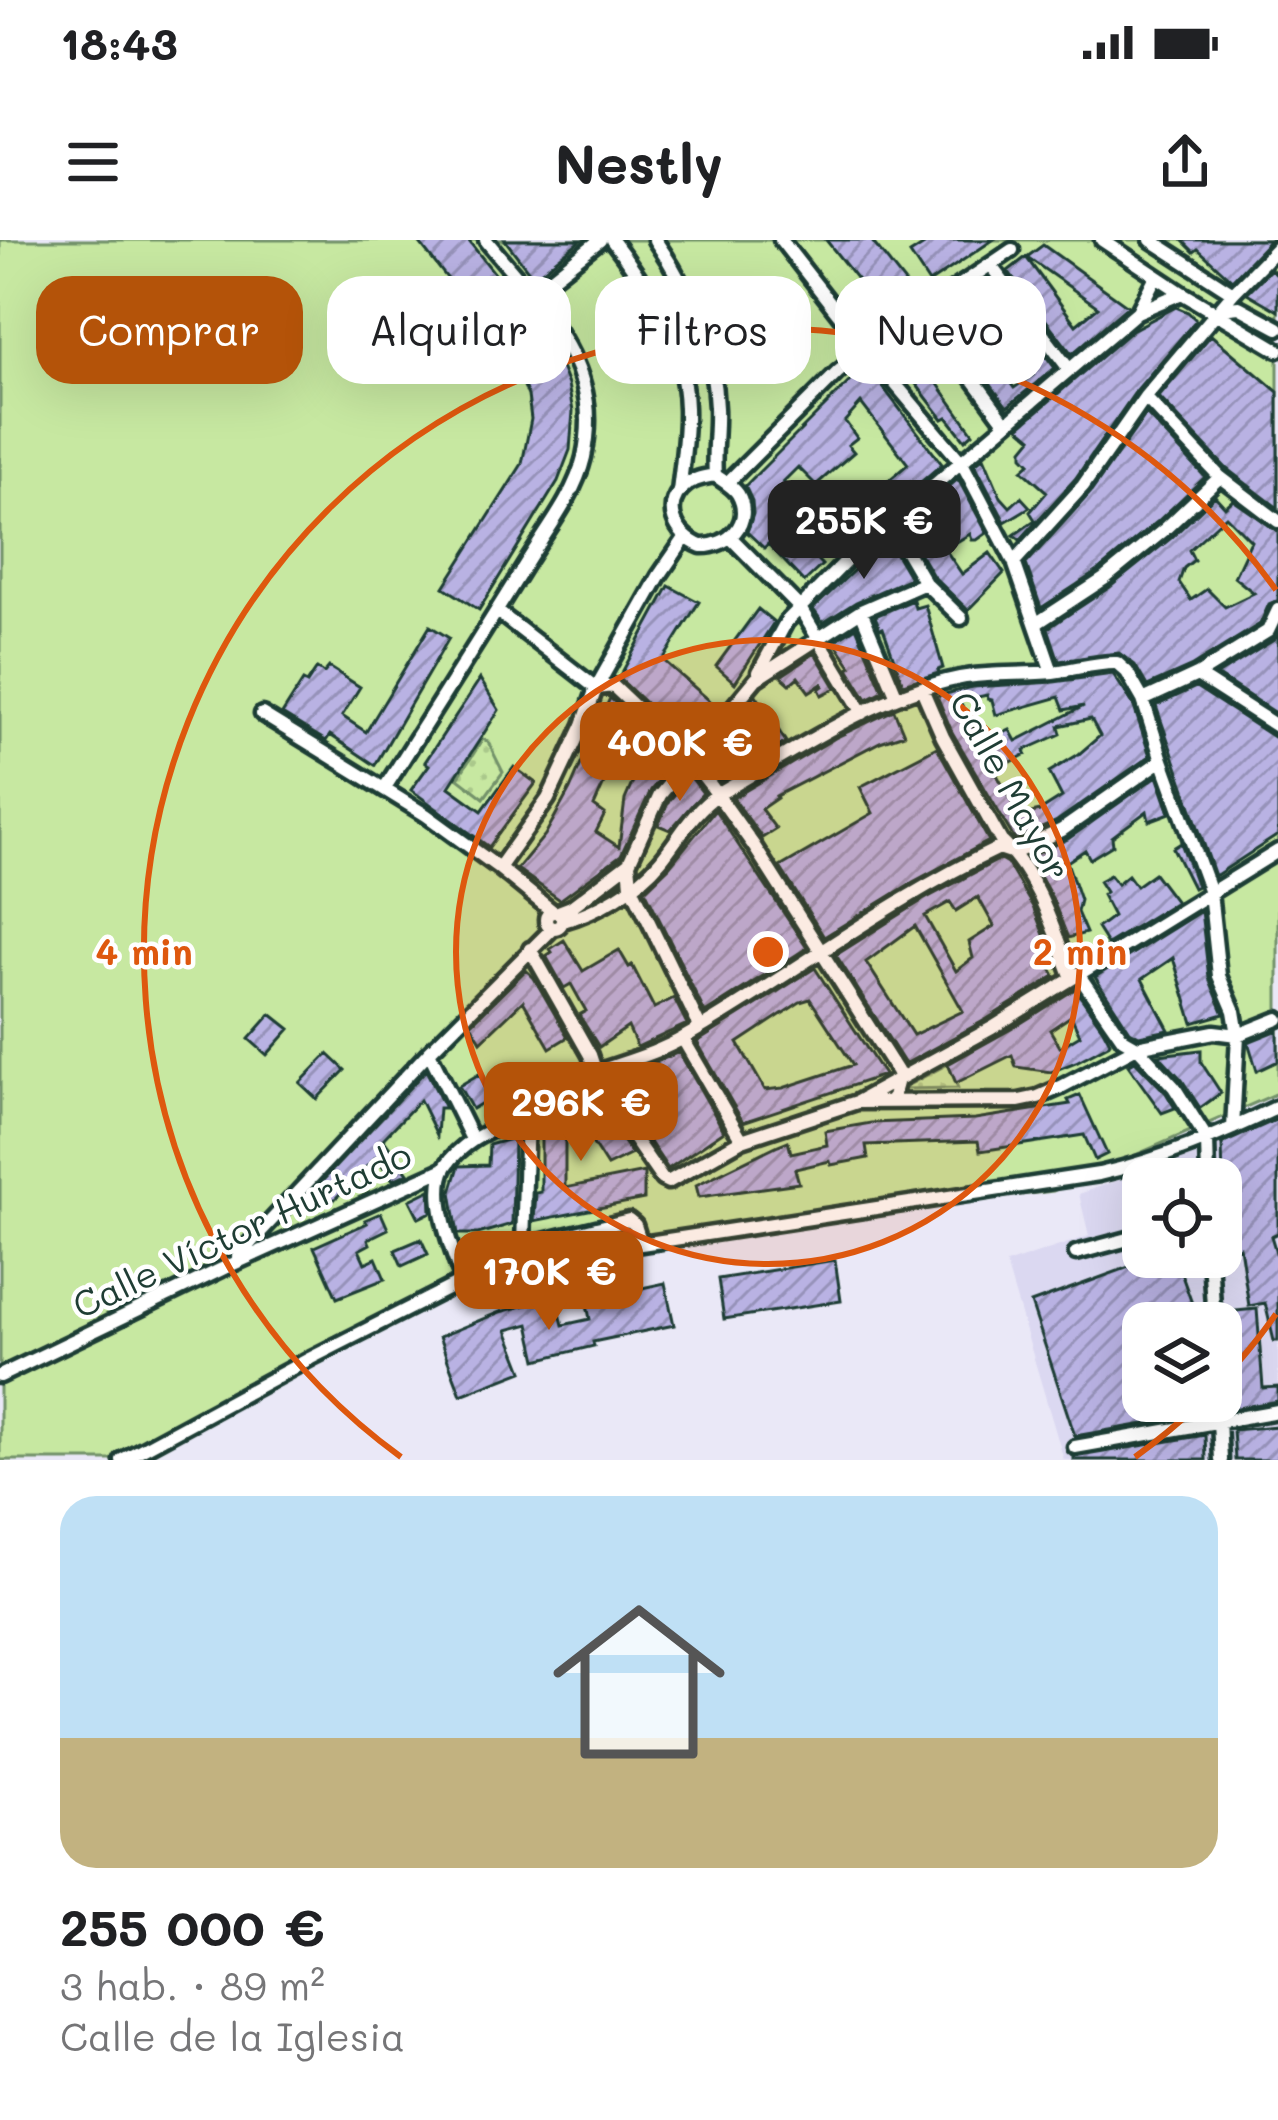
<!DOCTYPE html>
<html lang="es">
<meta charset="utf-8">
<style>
:root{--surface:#fff;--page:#f2f2f2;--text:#202124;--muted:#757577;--accent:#b45309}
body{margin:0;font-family:Mali,sans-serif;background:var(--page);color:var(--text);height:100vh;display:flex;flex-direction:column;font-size:45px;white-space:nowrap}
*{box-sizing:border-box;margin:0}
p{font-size:39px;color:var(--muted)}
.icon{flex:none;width:66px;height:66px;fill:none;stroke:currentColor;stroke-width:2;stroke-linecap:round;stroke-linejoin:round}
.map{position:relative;height:1220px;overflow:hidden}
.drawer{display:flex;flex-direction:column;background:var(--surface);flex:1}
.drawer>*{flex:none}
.guide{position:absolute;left:36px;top:36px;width:1206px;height:108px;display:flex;gap:24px}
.buttons{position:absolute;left:1122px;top:918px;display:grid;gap:24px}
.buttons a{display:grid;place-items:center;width:120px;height:120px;border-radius:24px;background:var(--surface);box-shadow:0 12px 48px #0002;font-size:60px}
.price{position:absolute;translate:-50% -102px;padding:0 27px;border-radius:24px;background:var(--accent);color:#fff;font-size:39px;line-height:78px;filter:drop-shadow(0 3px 6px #0008)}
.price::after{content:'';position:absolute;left:50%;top:72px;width:36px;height:27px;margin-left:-18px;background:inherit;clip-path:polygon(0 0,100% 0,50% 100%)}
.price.on{background:#222;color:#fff}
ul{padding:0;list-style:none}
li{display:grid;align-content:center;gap:24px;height:636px;padding:0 60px}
li span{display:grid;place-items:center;height:372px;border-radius:36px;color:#555}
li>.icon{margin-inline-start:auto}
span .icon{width:216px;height:216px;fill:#fffc;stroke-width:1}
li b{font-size:51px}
.chip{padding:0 42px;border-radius:36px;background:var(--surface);box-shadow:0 12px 48px #0002;font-size:42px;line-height:108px}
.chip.on{background:var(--accent);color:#fff}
.status{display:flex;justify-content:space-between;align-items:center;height:84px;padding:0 60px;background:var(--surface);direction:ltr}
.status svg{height:33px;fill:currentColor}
header{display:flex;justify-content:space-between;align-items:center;height:156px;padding:0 60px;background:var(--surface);font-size:54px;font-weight:700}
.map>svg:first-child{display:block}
.built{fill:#dbd8f1;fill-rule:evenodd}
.green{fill:#c7e8a1;stroke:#73926a;stroke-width:3}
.garden{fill:url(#garden-dots);stroke:#73926a;stroke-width:3}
.building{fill:url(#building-hatch);stroke:#1f3d34;stroke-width:3;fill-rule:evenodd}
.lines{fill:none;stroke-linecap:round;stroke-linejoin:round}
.minor-casing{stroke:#1f3d34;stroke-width:21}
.minor{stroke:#fff;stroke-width:12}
.ring{fill:none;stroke:#de580e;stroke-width:6}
.labels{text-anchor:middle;stroke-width:9;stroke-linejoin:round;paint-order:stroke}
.street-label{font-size:36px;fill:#1f3d34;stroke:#fff}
.centre{fill:#de580e;stroke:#fff;stroke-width:6}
.ring-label{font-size:36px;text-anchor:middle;font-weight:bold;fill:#de580e;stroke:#fff;stroke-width:9;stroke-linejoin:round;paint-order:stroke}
</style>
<div class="status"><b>18:43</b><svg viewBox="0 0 49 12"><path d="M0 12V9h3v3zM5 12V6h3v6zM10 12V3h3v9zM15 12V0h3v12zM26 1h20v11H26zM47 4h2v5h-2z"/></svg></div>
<header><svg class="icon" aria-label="menu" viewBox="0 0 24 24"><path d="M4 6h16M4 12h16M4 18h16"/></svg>Nestly<svg class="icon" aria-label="share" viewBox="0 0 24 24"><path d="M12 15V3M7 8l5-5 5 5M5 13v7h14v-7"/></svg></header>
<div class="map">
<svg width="1278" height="1220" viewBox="0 0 1278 1220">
<defs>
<pattern id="garden-dots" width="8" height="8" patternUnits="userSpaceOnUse" patternTransform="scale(3)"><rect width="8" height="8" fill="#c7e8a1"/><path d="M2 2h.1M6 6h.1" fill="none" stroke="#aac88b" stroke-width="1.8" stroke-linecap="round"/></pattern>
<pattern id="building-hatch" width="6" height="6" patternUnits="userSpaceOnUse" patternTransform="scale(3)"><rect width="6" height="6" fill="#b9b2e3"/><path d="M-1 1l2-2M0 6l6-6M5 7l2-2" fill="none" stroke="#9692b9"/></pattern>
</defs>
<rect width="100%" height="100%" fill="#eae8f7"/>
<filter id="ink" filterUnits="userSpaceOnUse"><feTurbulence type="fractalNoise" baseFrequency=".00833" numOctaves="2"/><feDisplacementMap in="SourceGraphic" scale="24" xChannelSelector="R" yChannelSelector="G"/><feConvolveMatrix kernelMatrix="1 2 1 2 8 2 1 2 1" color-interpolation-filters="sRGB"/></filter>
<g filter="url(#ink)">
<path class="built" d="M1278,879V1220H1064L1006,1024L1089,996L1079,954L1190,915ZM1143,939H1221V1017H1143ZM1143,1083H1221V1161H1143Z"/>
<path class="green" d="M0,0H1278V853L1053,951L786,984L493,1030L128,1220H0Z"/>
<path class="garden" d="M483,499L488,502L503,532L484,558L458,538Z
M948,824L958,848L901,849Z"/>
<path class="building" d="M417,0H468L507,49L506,59L480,80Z
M505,0H581L538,34L530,33Z
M826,0H871L913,53L883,72Z
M932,0H993L929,43L910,14Z
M1182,0H1270L1232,40L1198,9L1194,12Z
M1043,5L1128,66L1072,114L1008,31L1026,17L1076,85L1098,67L1027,17Z
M1271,29L1278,35V71L1247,53Z
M990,42L1055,128L1007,167L958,100L964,96L947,70ZM983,66L1033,135L1014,148L965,80Z
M1176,67L1188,72L1196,80L1136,151L1075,239L1020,300L1014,295L1035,280L1030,272L1047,252L1022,230L1030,223L1023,216V209L1032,198L1019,187L1132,90Z
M522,78L530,79L556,115L568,145L573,171L570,210L558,241L479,370L444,347L522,224L531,179L528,156L519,134L496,99Z
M917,90L930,107L902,129L889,112Z
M1211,95L1278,152V268L1227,229L1159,157Z
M866,125L942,224L878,279L871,272L874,269L866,260L908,224L861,163L845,181L857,198L848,205L854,212L816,245L798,227L783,242L807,264L785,287L822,325L804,342L768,304L764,308L747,292L753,274L752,261L745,246Z
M930,133L973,193L965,200L947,177L943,179L916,144Z
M1146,174L1205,237L1157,282L1098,331L1041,368L1026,324L1091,252Z
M984,217L1001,257L1010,267L1021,257L1030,267L1005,282L975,224Z
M958,239L987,293L977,300H972L970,294L945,309L962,334L990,313L1004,333L968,370L933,336L903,285Z
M1215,256L1225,267L1233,260L1278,291V360L1269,364L1260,384L1192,426L1147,446L1135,425L1119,413L1059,421L1048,388L1110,347L1171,298ZM1226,276L1251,301L1234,337L1254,353L1225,367L1207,349L1191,360L1179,342L1184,328L1194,320L1189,310Z
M887,299L910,338L856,362L823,383L813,369Z
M669,346L699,362L663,420L718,468L689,504L619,438Z
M913,360L915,368L925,365L943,428L938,430L939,433L903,444L883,388L880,389L875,376Z
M758,369L774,382L735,443L716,426Z
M430,386L449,398L375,525L330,495L326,501L282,474L303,441L307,443L317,428L324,433L329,427L360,447L342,476L366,492Z
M856,387L883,451L867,459L848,428L851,426L834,401Z
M1278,394V475L1217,435L1274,400Z
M815,413L836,448L822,455L819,449L823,446L822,444L809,452L798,437L790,444L781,436Z
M1113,434L1133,464L1150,516L1057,581L1015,600L952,492L937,456L973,447L1054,442ZM987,455L988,459L992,460L996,475L1059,457L1064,470L1084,466L1016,501L1010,490L982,503L959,461ZM1091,479L1100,496L1079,514L1049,532L1062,557L1040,571L1019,576L995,531L1026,514L1025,510L1061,494L1059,486Z
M480,439L499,470L449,547L482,571L514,527L536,543L489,607L411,550L429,525L425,522Z
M1196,447L1278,500V595L1215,636L1156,466Z
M756,455L786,502L720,541L703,519Z
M610,458L676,520L651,550L621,615L560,660L517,629L545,595L570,549ZM624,498L644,516L625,560L619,607L596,592L605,574L594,566Z
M894,470L904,494L880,502L776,556L777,558L761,569L776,589L762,598L733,558L835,498Z
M937,507L989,601L913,642L824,697L780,627L873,573L860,547Z
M690,536L703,553L670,590L658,585L669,561Z
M1157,536L1170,573L1149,581L1147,571L1112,597L1113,605L1090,619L1085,610L1067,622L1080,660L1077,672L1086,693L1068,698L1052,658L1029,617L1068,599Z
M715,570L807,708L705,773L645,650L669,627Z
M1181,603L1197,646L1193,648L1173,608Z
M1000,619L1007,623L1033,667L1052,715L1046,718L1055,736L987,779L905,824L836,715L923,660ZM978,657L994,686L969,702L973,718L956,731L925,676L950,662L956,671ZM915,686L963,771L913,795L866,722Z
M1154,633L1176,662L1107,704L1097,688L1113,676L1102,655L1106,652L1099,641L1110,635L1117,644L1128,635L1136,646Z
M1201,671L1209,738L1224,774L1193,783L1173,718L1142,739L1169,790L1139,796L1130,791L1095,737Z
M564,700L583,731L619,710L629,727L632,725L654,768L674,758L687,784L637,807L628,787L599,807L579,775L586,771L571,744L564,748L546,716L552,712L550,709Z
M815,728L884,835L743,882L697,802ZM810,759L853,825L783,848L765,850L738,803L800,762Z
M526,730L534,738L568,797L550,808L523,761L481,801L471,784Z
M1075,749L1103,789L1110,802L1108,805L1076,822L1051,832L1016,827L1012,815L956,843L948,824L1013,788ZM1071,776L1080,795L1060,807L1050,790Z
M271,774L290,789L267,815L249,799Z
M1278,790V821L1257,831L1248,802Z
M1201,810V822L1221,853L1200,868L1182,840L1159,815Z
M679,812L724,891L668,929L610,842Z
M328,814L345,830L317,859L300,843Z
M1135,821L1166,853L1175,868L1162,873L1128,825Z
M426,830L445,868H439L437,895L420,860L383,899L408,933L393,940L376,917L331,963L325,958L323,960L313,951Z
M479,834L492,857L472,869L459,846Z
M1080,855L1107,914L1095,920L1084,895L980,911L978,901L866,905L868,918L831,925L830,921L795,929L799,943L699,957L696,945L778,905L788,901L791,913L827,905L825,891L871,883L975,879L1070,864L1068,860Z
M575,861L590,865L605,878L632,914L607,926L584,890L565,898V948L644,932V959L534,981L536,953L541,952V877L565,862Z
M1278,879V993L1271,996L1278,1019V1101H1274L1265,1063L1249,1066L1240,1007L1225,1013L1222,904Z
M514,898L512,984L478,994H458L451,952L459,926L488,925L489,905Z
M430,950L431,972L419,978L410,960Z
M381,973L388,989L368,999L370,1004L359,1010L365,1023L376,1018L385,1039L337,1058L314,1007L367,983L365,980Z
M421,999L428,1014L402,1026L395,1010Z
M1176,1019L1199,1083H1143V1161H1202V1174L1075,1196L1031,1063L1148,1020L1151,1028Z
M835,1020L841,1061L724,1079L718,1039Z
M665,1043L674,1085L593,1102L594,1106L537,1120L529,1084L507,1090L523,1131L461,1155L439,1097L500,1072L556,1057L563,1085L590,1079L586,1060Z
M1257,1069L1263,1148L1278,1147V1161L1232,1169L1225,1072Z
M1278,1186V1220H1235L1233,1190Z
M1205,1195L1206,1220H1074V1217Z"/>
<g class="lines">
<defs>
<path id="minor" d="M612,0C651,51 684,101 686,168C687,195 682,224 679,252
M655,0C690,51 714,106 716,168C717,191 713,213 715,235
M781,0L866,109L962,223L1014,322L1052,432
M1102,0L1182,53L1278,110
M1151,0L1233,53
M991,26L1069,129
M1220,69L1239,67L1278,88
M922,70L1005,182
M1138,71L1156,36
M481,94L600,0
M1145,157L1220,237L1278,281
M715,235C723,241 733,246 738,254C754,283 728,307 701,306C675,296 660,264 687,244C695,238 705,237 715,235Z
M727,243L838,132L866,109L1012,10
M731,298L800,368L863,473
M1014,322L1083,246L1145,157L1233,53L1278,7
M925,343L961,378
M861,371L897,457
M498,372L596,448L613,446L690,519L712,547L754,606L897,831L899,836L892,861
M1037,383L1104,339L1164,290L1220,237
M759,432L786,382L850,317L1137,72L1182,53
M1197,435L1278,487
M922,449L943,497L1001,601C1037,634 1053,688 1070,733L1078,734L1123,799L1137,807L1174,847L1207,899L1208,939
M1143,460L1197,435L1268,391L1278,370
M262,474L426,575L499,628L552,671
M384,549C432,474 480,398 527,322C547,290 575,255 584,217C589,193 590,168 583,144C568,89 521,44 486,0
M499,628L548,559L583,485L596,448L659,336L685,298
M546 680a8 8 0 1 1 16 0a8 8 0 1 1-16 0Z
M558,672L571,667L629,623
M563,681C597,672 638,648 661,620C680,597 692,572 717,555C794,511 872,456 960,438C991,432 1022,435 1053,432C1074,430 1096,422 1117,423L1127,432L1143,460L1162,520L1210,652L1219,736L1234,771L1238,795L1233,888
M530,709L590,815L603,854L662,939L668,942L742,900L857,862L1019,861L1038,857L1061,847L1137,807L1214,792L1238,795L1278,779
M700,787L631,645L629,623L660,555L756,439L861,371L925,343L890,283
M683,799L742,900
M429,812L472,899
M857,862L992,788L1278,611
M527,873L523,1006L629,980L635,985L641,1004
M1076,1013L1132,998L1143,1004
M238,1016L429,812L553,688
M1210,1017L1214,1083
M456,1021L523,1006
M463,1041C453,1013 429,954 446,926C467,894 506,886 537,867C557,855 578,839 600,831C628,821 660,812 685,797C791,736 888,660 999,608L1014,613L1062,590L1162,520
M0,1136L222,1029L444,929
M1218,1161L1221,1220
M1075,1207L1278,1171
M122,1220L311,1118L463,1041L550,1018L1099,934C1161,920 1220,895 1278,867"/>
</defs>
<use href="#minor" class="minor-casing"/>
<use href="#minor" class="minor"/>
</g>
</g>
<circle cx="768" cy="712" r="312" fill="#de580e" fill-opacity=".12"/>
<g class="ring">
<circle cx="768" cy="712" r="312"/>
<path d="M1276 1074A624 624 0 0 1 1224 1138M1198 1165A624 624 0 0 1 1135 1217M401 1217A624 624 0 1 1 1276 350"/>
</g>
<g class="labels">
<g class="street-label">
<text transform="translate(1010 546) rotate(61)" y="13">Calle Mayor</text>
<text transform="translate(242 990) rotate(-25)" y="13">Calle Víctor Hurtado</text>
</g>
</g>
<circle cx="768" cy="712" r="18" class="centre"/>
<g class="ring-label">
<text x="1080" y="725">2 min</text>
<text x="144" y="725">4 min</text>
</g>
</svg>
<div class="buttons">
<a><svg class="icon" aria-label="locate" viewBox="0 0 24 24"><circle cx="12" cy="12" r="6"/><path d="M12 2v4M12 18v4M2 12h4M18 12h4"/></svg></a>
<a><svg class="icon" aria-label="layers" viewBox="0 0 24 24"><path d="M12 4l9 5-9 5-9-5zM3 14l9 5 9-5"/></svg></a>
</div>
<b class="price on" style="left:864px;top:342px">255K €</b>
<b class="price" style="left:680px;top:564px">400K €</b>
<b class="price" style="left:581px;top:924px">296K €</b>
<b class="price" style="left:549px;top:1093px">170K €</b>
<div class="guide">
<a class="chip on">Comprar</a>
<a class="chip">Alquilar</a>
<a class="chip">Filtros</a>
<a class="chip">Nuevo</a>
</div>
</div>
<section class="drawer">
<ul>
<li><span style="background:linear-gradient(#bfe0f5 65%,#c2b280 0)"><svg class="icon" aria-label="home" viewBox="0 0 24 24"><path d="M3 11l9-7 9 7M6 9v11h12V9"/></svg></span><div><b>255 000 €</b><p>3 hab. · 89 m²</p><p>Calle de la Iglesia</p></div></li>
</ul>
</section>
